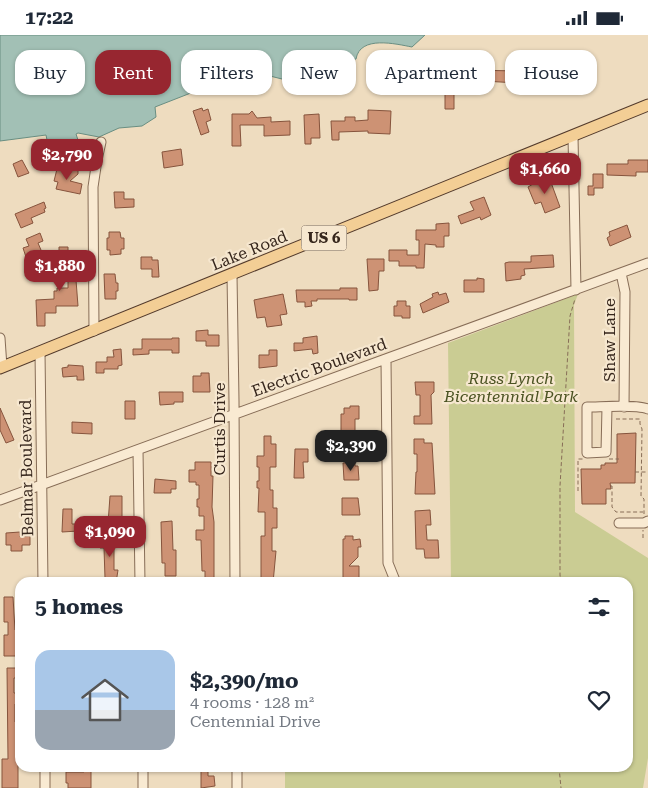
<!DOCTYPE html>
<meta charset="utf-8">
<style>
:root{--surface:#fff;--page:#f2f2f3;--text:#1f2937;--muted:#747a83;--line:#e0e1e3;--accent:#972630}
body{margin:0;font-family:"Roboto Serif",serif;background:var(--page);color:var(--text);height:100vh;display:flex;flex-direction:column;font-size:19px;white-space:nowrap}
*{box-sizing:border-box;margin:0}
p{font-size:16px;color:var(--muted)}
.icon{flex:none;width:28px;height:28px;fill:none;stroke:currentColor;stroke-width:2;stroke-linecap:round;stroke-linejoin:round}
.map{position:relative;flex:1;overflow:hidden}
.panel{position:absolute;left:15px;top:542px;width:618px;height:195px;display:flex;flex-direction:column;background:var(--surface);border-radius:15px;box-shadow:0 1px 4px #0004}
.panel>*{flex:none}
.top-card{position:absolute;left:15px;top:15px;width:619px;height:45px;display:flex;gap:10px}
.price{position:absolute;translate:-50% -42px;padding:0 11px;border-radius:10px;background:var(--accent);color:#fff;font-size:16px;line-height:32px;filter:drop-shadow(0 1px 2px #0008)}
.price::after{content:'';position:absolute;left:50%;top:30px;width:15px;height:11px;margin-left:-8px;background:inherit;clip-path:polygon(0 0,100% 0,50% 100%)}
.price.current{background:#222;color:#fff}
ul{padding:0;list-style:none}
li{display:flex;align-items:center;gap:15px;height:125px;padding:0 20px}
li+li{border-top:1px solid var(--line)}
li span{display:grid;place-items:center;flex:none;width:140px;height:100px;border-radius:15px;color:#555}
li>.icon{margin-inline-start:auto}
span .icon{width:60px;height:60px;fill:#fffc;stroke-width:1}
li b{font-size:21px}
h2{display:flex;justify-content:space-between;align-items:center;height:60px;padding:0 20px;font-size:21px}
.tag{padding:0 18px;border-radius:15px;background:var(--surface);box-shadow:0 1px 4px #0004;font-size:18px;line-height:45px}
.tag.current{background:var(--accent);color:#fff}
.status{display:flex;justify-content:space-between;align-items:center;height:35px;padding:0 25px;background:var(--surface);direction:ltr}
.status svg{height:14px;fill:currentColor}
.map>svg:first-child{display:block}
.green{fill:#cacc93}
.water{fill:#a2c0b5;stroke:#698e82}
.building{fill:#cd9274;stroke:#86543d}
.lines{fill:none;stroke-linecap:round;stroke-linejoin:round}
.minor-casing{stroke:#876d57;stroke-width:11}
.major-casing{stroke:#543b2c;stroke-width:13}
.path{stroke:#876d57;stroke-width:1;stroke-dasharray:4 2.5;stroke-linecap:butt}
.minor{stroke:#f9ead2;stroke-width:9}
.major{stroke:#f3ce95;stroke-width:11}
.labels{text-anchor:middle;stroke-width:4.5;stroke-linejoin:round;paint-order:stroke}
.shield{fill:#f6e7cf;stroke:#706052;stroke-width:1}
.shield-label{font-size:15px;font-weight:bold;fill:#36261c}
.street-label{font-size:16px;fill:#36261c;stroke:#f6e7cf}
.park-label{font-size:16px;font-style:italic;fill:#4b5322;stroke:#f6e7cf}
</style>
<div class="status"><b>17:22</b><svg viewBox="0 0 49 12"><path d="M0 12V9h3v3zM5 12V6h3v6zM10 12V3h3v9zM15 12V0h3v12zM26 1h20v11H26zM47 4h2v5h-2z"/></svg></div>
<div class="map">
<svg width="648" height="753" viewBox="0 0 648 753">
<rect width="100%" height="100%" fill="#eedcbf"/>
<path class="green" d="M578,259L574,270L575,477L648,523V723L643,753H285V733L628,732V548L451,547L448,308Z"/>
<path class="water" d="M0,0H425L412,12C396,9 360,0 356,24L317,32L282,44L270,41L241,46L226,51L224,45L155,72L156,82L142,91L119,93L99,102L78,98L76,99L78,105L63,111L51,113L48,110L46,100L0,106Z"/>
<path class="building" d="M461,28H470V35L517,36V48L467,45V56H456L454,58V74H445V56H428L429,45H431V40L433,37H437L446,46V34L449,32H453L461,39Z
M202,73L203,76L208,74L211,85L206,87L209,97L201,100L193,76Z
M368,75L391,76L390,99L368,98V96L339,97V105H332L331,86H345V82H355V86L368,85Z
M252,76L257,83L271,82V87L290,86V100L264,101V90H240L241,111H232V79H249Z
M319,79L320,103H311V109H305L304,80Z
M181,114L183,130L164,133L162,117Z
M22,125L29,138L18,142L13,129Z
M628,125H648V137H636V141L607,140V129H628Z
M60,132L64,133L69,140L73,134H78V139L70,146L82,149L80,159L56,154L58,147L54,146L57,134Z
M593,139H603V153H594V160H588V151H593Z
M549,142L560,172L545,178L541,167L535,169L528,152L538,146Z
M114,157H124V164H134V172L115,173Z
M484,162L491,180L481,185L480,182L461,189L458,181L474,175L470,167Z
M44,167L46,173L44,174L45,177L31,183L33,188L21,193L15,179Z
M449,188V201H444V212H436V210L425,209L424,233H416V231H399V226H389V215H407V220H419V205H416V195H436V189Z
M627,190L631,202L610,211L607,203L610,201L609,197Z
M109,197H120L121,203H124V214H121V219L110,220V215H107V203H109Z
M40,198L43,206L38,208L41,215L40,216L47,233L40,236L38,232L34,234L31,227L28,228L23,213L29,211L26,204Z
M59,212H68V219H74L78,271H56V278H45V291H37L36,265L54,264V256H57V253H68V233H65V219L59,220Z
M553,220L554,232L524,234L525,240L521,241V244L506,246L505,228L509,227H531V221Z
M141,222H152V225H158L159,242H152V234H141Z
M367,224H384V236H379L378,255L369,256Z
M104,239H115L116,248H118V256H116V264H105Z
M477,243L484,244V257H464V245H477Z
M340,253H357V265H349V264H317V266H311L312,271L305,272V267H297L296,255H340Z
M438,257L439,260L446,258L449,267L423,278L420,269L433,262L432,259Z
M283,259L287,279L280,280L282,290L267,292L265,282L257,283L254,265Z
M397,266H406V271H410V283H402V281H394V271H397Z
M208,295V300H219V311H206V306H196V296Z
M317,301L318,318L313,319L312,314L294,316V308H303V303Z
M172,303H179V318H172V315H149V319L133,320V314H142V304H172Z
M121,314L122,330L118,331V334H104V338H96V327H107V322H114L113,315Z
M269,315H277V331L259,333V320H269Z
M68,330L83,331L84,345H77V341L63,342L62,333L68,332Z
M201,338H209L210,357H193V341H201Z
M415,347H434V357L431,360L432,389H414V381H420V360H416Z
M159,357H183V367H174V369L160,370Z
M125,366H135V384H125Z
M350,371H359V384H355V404H359V412H341V379H344V373H350Z
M0,373L14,405L6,408L0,395Z
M72,387L92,388V399L72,398Z
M636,398L635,448H610L611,454H606V469H582L581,434H601V430H605V428H617V399Z
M264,401H271V409H276V432H270V455H273V473H277V493H272V516H276L273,548H261V501H265V477H258L259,453H257V446H259V432H257V421H264Z
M414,404H424V408H432L435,459H415L416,437H417V419H414Z
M295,414H308V427H303L304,443H294Z
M195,427H211V441H213L212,472L214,487V544L205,543V536H202L201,505H196V495H204V481H199V472H197V464H199V450H196V447H189V435H195Z
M355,427V431H358L359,445H344L343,428Z
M155,444L176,446V454H171V458H154Z
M110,461H122V489H108Z
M342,463H358L360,480H342Z
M63,474H72V489H78V496L62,497Z
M430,475L431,490H426L427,505H438L439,523H425L424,514H416L415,476Z
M172,486L173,515H176V541H165V528H162L161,487Z
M20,497V502L30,501V510H22V516H11V510H6V498Z
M345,501H353V505L360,504L361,512H358V522L349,531H359V548H344V543H343V504H345Z
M101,502H117V512H114V535H118L116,548H107V543H105L104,513H100Z
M4,562H13L15,595H17L18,621H4V600H8V587H4Z
M7,633H18V643H14V658H18V669H15V687H18V753H2V724H8Z
M84,733H91V753H68V748H66V737H84Z
M201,733H208V741H214L215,751L201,753Z"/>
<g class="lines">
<defs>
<path id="minor" d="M573,101L576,255
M621,238L625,257L624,372
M232,240L234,366L235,548
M94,296L93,152L97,125L101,107
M0,303L2,332
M40,317L43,548
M386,324L388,528L396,548
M607,372L606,417L587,418V372C601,372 636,369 648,374
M138,415L140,548
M0,465L648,228
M619,488H644L648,486
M45,732V753
M143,732V753
M237,732V753"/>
<path id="major" d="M0,333L648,70"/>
</defs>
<use href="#minor" class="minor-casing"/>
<use href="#major" class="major-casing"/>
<path class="path" d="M616,384H640V389L642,394L641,461L644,464V479
M609,424H619
M635,437H648
M611,451H612V472L616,477H643
M578,456V424H583
M643,503V495
M561,548L560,540V451L570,281L575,264
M559,732L561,753"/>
<use href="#minor" class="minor"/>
<use href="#major" class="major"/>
</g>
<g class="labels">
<rect class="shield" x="301.5" y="190.5" width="45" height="25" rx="4"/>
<g class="shield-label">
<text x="324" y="208">US 6</text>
</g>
<g class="street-label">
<text transform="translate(249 215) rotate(-22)" y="6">Lake Road</text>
<text transform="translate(609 305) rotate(-90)" y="6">Shaw Lane</text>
<text transform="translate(319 332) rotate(-20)" y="6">Electric Boulevard</text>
<text transform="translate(219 394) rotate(-90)" y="6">Curtis Drive</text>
<text transform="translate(26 433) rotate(-91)" y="6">Belmar Boulevard</text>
</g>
<g class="park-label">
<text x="511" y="349">Russ Lynch<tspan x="511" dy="18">Bicentennial Park</tspan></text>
</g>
</g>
</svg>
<b class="price" style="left:67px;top:146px">$2,790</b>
<b class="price" style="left:545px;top:160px">$1,660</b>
<b class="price" style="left:60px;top:257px">$1,880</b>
<b class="price current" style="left:351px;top:437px">$2,390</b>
<b class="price" style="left:110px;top:523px">$1,090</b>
<div class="top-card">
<a class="tag">Buy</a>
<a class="tag current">Rent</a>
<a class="tag">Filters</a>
<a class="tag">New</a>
<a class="tag">Apartment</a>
<a class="tag">House</a>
</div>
<section class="panel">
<h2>5 homes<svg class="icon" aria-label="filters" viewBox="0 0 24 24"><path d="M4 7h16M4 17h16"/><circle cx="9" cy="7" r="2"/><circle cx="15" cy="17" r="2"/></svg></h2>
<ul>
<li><span style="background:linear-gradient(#a9c7e8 60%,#9aa5b1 0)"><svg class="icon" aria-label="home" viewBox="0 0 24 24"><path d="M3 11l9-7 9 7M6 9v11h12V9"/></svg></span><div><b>$2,390/mo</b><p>4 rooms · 128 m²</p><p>Centennial Drive</p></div><svg class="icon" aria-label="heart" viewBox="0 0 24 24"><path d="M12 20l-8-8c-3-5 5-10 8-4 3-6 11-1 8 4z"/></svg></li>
</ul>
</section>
</div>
